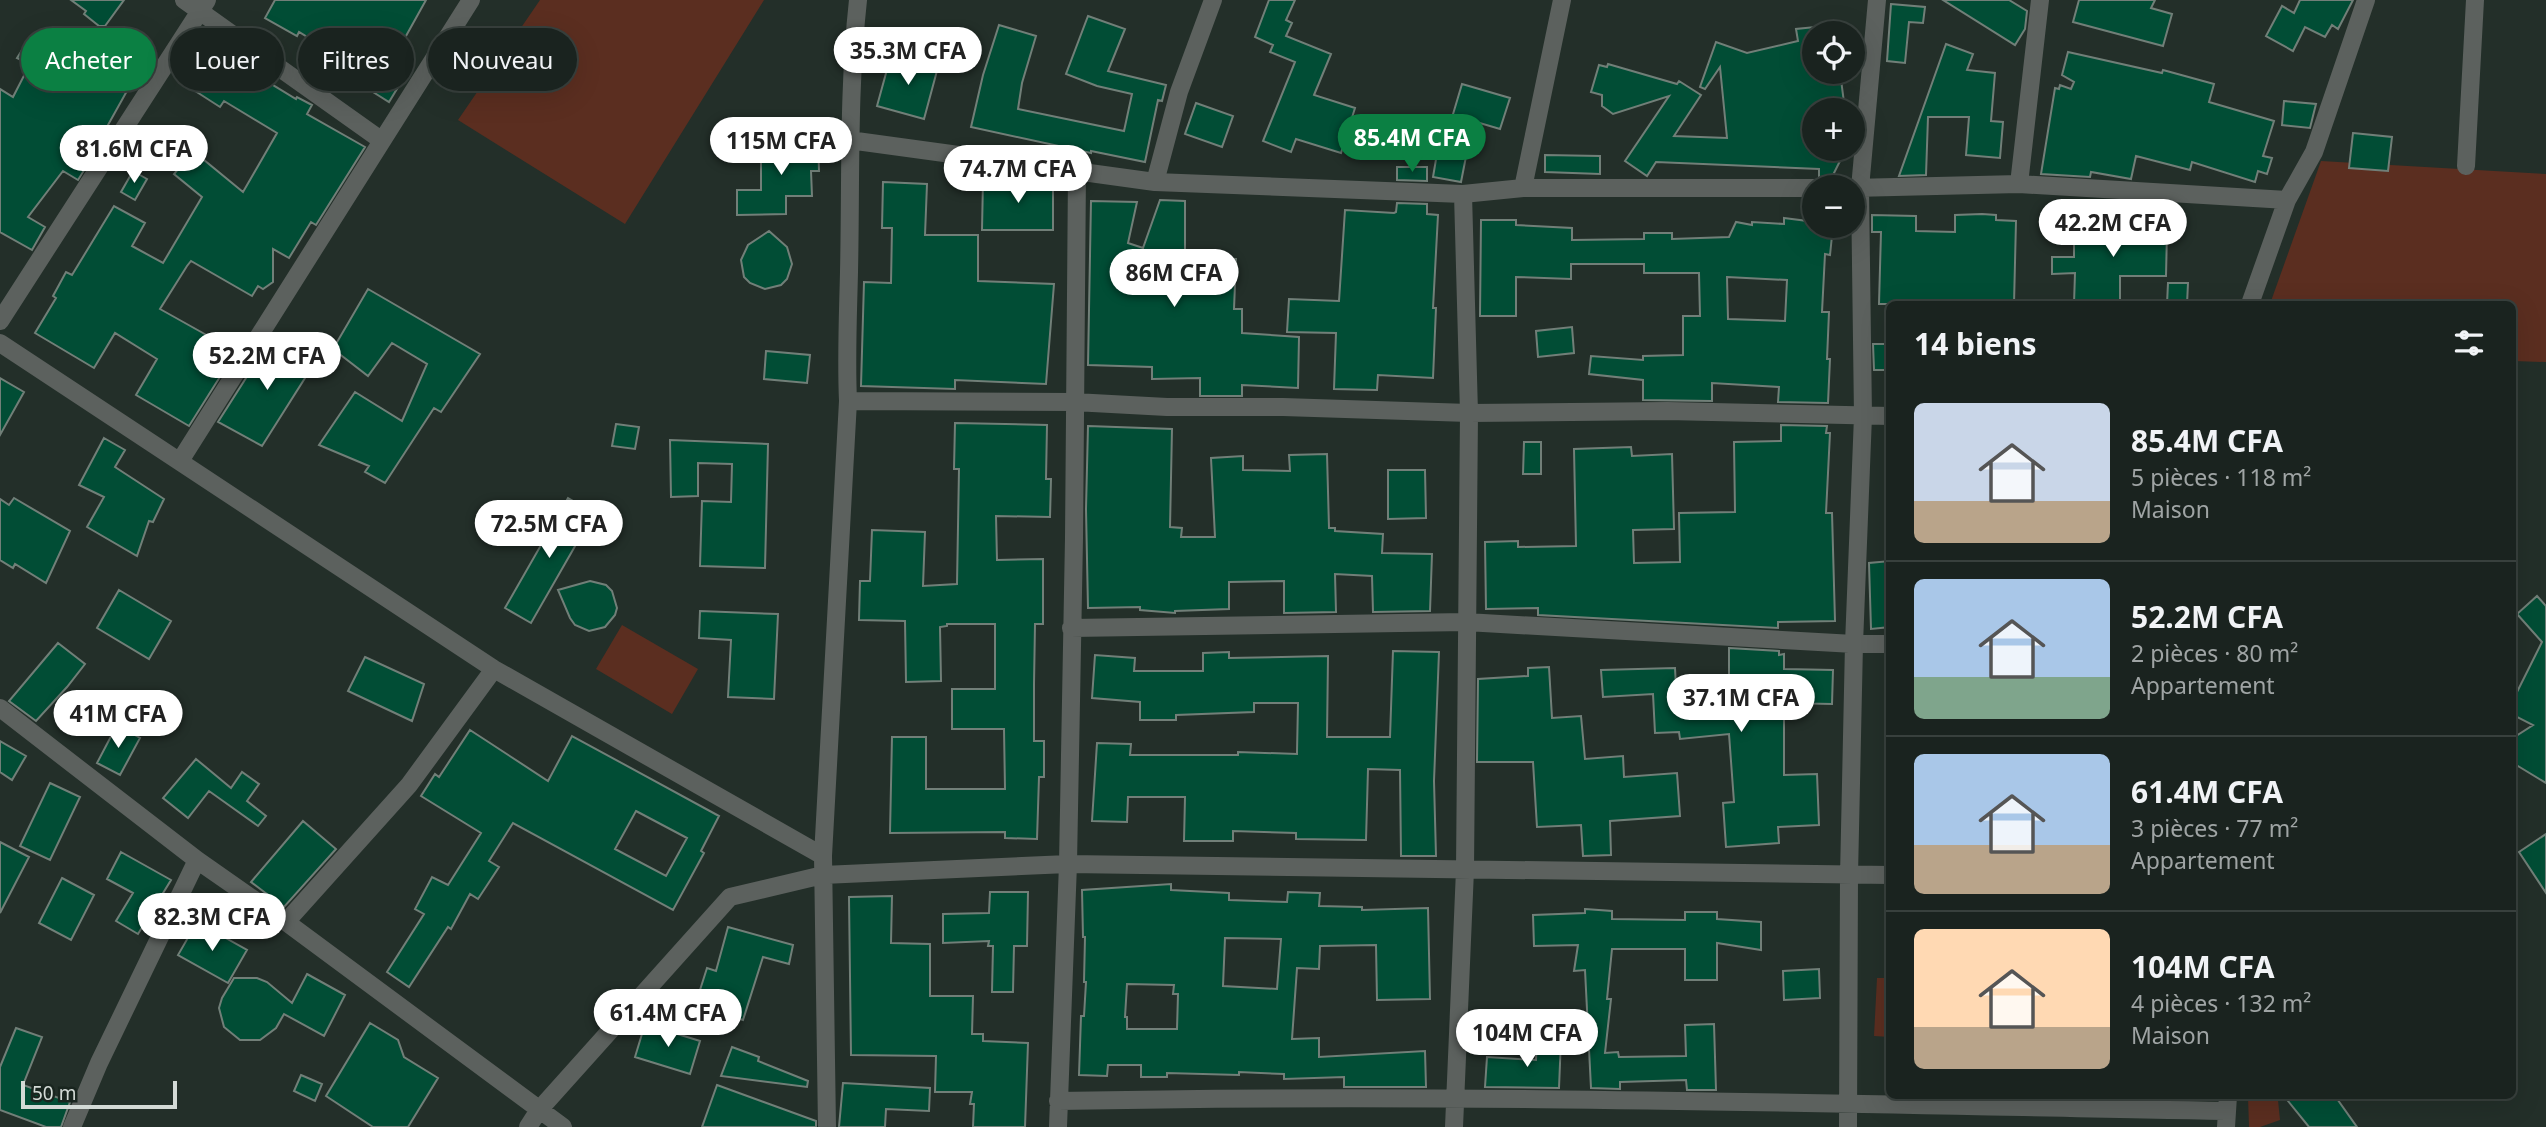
<!DOCTYPE html>
<html lang="fr">
<meta charset="utf-8">
<style>
:root{--surface:#1a231f;--page:#272f2c;--text:#f1f3f6;--muted:#9fa4a4;--line:#38403d;--accent:#0b8043}
body{margin:0;font-family:"Noto Sans",sans-serif;background:var(--page);color:var(--text);height:100vh;display:flex;flex-direction:column;font-size:26px;white-space:nowrap}
*{box-sizing:border-box;margin:0}
p{font-size:23px;color:var(--muted)}
.icon{flex:none;width:38px;height:38px;fill:none;stroke:currentColor;stroke-width:2;stroke-linecap:round;stroke-linejoin:round}
.map{position:relative;flex:1;overflow:hidden}
.drawer{position:absolute;left:1886px;top:301px;width:630px;height:798px;display:flex;flex-direction:column;background:var(--surface);border-radius:10px;box-shadow:0 7px 28px #0002,0 0 0 2px var(--line)}
.drawer>*{flex:none}
.hud{position:absolute;left:21px;top:28px;width:665px;height:63px;display:flex;gap:14px}
.buttons{position:absolute;left:1802px;top:21px;display:grid;gap:14px}
.buttons a{display:grid;place-items:center;width:63px;height:63px;border-radius:50%;background:var(--surface);box-shadow:0 7px 28px #0002,0 0 0 2px var(--line);font-size:35px}
.scale{position:absolute;left:21px;bottom:18px;width:156px;box-sizing:border-box;padding-left:7px;border:4px solid #d3dad6;border-top:0;font-size:19px;line-height:24px;white-space:nowrap;color:#d3dad6;-webkit-text-stroke:5px #19251f;paint-order:stroke}
.price{position:absolute;translate:-50% -60px;padding:0 16px;border-radius:24px;background:#fff;color:#222;font-size:23px;line-height:46px;filter:drop-shadow(0 2px 4px #0008)}
.price::after{content:'';position:absolute;left:50%;top:42px;width:21px;height:16px;margin-left:-10px;background:inherit;clip-path:polygon(0 0,100% 0,50% 100%)}
.price.selected{background:var(--accent);color:#fff}
ul{padding:0;list-style:none}
li{display:flex;align-items:center;gap:21px;height:175px;padding:0 28px}
li+li{border-top:2px solid var(--line)}
li span{display:grid;place-items:center;flex:none;width:196px;height:140px;border-radius:10px;color:#555}
li>.icon{margin-inline-start:auto}
span .icon{width:84px;height:84px;fill:#fffc;stroke-width:1}
li b{font-size:30px}
h2{display:flex;justify-content:space-between;align-items:center;height:84px;padding:0 28px;font-size:30px}
.chip{padding:0 24px;border-radius:32px;background:var(--surface);box-shadow:0 7px 28px #0002,0 0 0 2px var(--line);font-size:24px;line-height:63px}
.chip.selected{background:var(--accent);color:#fff}
.map>svg:first-child{display:block}
.green{fill:#5b2e20}
.building{fill:#014d35;stroke:#717f78;stroke-width:2;fill-rule:evenodd}
.lines{fill:none;stroke-linecap:round;stroke-linejoin:round}
.minor{stroke:#5c615e;stroke-width:18}
</style>
<div class="map">
<svg width="2546" height="1127" viewBox="0 0 2546 1127">
<rect width="100%" height="100%" fill="#232f29"/>
<path class="green" d="M540,0H764L625,224L458,120Z
M2321,161L2546,174V362L2513,361V304H2270Z
M622,625L698,669L672,714L596,669Z
M1877,978H1890V1037L1874,1036Z
M2248,1096H2280L2278,1100L2280,1120L2260,1127H2249Z"/>
<path class="building" d="M71,0H124L105,26H99L84,14L86,11Z
M275,0H426L396,54L412,64L389,102L365,87L371,76L299,32L297,36L265,18Z
M1269,0H1295L1286,20L1292,23L1286,36L1331,54L1314,95L1355,108L1341,153L1296,139L1291,152L1263,141L1295,62L1270,52L1273,45L1255,37Z
M1943,0H2009L2027,11L2025,29L2015,45Z
M2079,0H2155L2151,8L2172,14L2163,46L2073,22Z
M2300,0H2353L2338,29L2332,25L2325,37L2305,27L2293,51L2266,36L2282,6L2294,13Z
M1891,4L1925,7L1923,23L1909,22L1905,63L1887,61Z
M1088,16L1125,29L1108,71L1166,85L1162,101L1158,100L1145,162L1091,151V153L971,127L983,75L999,25L1036,36L1022,83L1018,109L1124,131L1132,94L1097,86L1066,74Z
M1815,27V72H1840L1845,110H1815V149H1846L1827,187L1819,178V169L1656,162L1647,176L1625,161L1669,96L1613,114L1602,106V95L1591,92L1599,65L1607,67L1608,64L1677,84L1679,81L1701,95L1674,136L1727,138L1720,67L1705,89L1700,87L1716,42L1747,53L1798,41L1796,29Z
M90,31L127,52L131,45L147,55L94,150L96,151L78,180L63,171L28,217L45,227L32,250L0,232V89L13,97L30,64L17,58L28,41L69,67Z
M218,43L249,64L245,68L296,99L297,97L312,105L307,114L365,147L316,225L311,222L289,258L273,249V282L263,289L258,286L252,296L191,261L187,266L160,309L219,342L223,335L240,345L189,426L136,395L157,359L115,333L94,368L35,333L56,298L53,296L66,272L72,275L114,206L145,223L132,246L163,263L202,197L174,174L193,151L243,192L277,133L224,101L220,107L189,87Z
M1946,44L1973,54L1967,70L1995,73L1991,121L2003,122L2000,158L1966,155L1969,117H1928L1926,175L1899,176Z
M2068,52L2162,73L2163,70L2214,84L2209,102L2274,121L2263,156L2272,158L2267,174L2258,171L2255,182L2192,162L2190,170L2136,156L2131,179L2091,172L2090,177L2041,174L2055,88L2059,89L2060,85L2071,89L2074,82L2062,75Z
M891,55L938,67L924,119L877,106Z
M1462,84L1510,98L1500,129L1473,121L1461,182L1433,177L1441,130L1448,131Z
M2284,101L2316,104L2310,128L2282,125Z
M1196,103L1233,116L1222,147L1185,134Z
M2353,133L2392,137L2388,171L2349,168Z
M818,140L819,171H811L812,196H786V214L737,215V190H761V141Z
M1545,155L1600,156V174L1545,172Z
M1397,167H1427V181L1397,180Z
M133,171L147,179L135,200L121,192Z
M983,180L1053,181V230H982Z
M883,182L927,184L925,235H978V281L1054,284L1046,384L955,380V389L861,386L864,282L891,283L892,228H882Z
M1160,200L1185,201V257L1236,259L1234,309H1242V333L1299,337L1298,388L1242,385V396H1200V378L1152,379V367L1088,365L1091,201L1137,202L1128,243L1143,248Z
M1397,203L1427,204V214L1438,215L1433,308H1436L1433,378L1378,375L1377,390L1334,389L1336,333L1287,332L1289,299L1339,301L1345,210L1394,213L1396,212Z
M1982,214L1996,215V220L2016,221L2014,304H1879L1881,232H1872V215L1916,216V231L1955,232V215Z
M1784,218L1815,222V226H1833L1830,255L1825,254L1822,312H1829L1827,359H1830L1828,403L1778,402L1779,387L1712,383V401L1643,400V380L1589,374L1591,356L1643,360V356L1683,355V316H1700L1699,273H1644V264H1571V279L1516,277V316H1480L1481,220H1516V225L1572,228V240L1644,239V233H1672V239L1729,237L1736,222L1752,225V222L1784,224ZM1727,277L1787,280L1785,321L1728,319Z
M2129,220H2154V230L2167,231L2166,276H2120V304H2074L2075,273L2052,274V257H2074V226L2129,228Z
M769,231L787,247L792,264L787,279L781,285L765,289L750,283L744,277L741,260L748,245Z
M2168,283H2188L2187,304H2167Z
M368,289L480,354L441,412L434,408L385,483L365,472L369,466L319,445L355,392L402,421L427,364L392,343L368,376L333,349Z
M1572,327L1574,353L1538,357L1536,331Z
M278,338L317,359L262,446L218,422L260,356L265,359Z
M1873,344H1890V370H1874Z
M766,351L810,355L807,383L764,379Z
M0,378L24,392L0,435Z
M955,423L1047,425L1046,479H1051L1050,517L996,516L997,560L1043,559V624H1035L1034,684V741H1044V777H1039L1037,839L1005,838V832L890,833L892,737H926V789H1005L1004,729H952V689H995V624H947V626L940,627L941,681L906,682L905,621L859,620L860,581H870L872,530L925,532L923,586L957,584L959,469H954Z
M616,424L639,427L635,449L612,446Z
M1781,425L1827,426L1826,433H1830L1826,513H1832L1835,621L1778,622V628L1538,615V608L1486,609L1485,542L1518,541V547L1576,546L1574,449L1631,447L1632,456L1672,454L1674,529L1633,530L1634,563L1680,562L1679,513L1735,512L1734,442L1781,441Z
M1088,426L1172,429L1170,527L1182,528L1181,537H1215L1211,458L1243,456V470L1290,471L1289,455L1327,454L1329,528H1335V531L1383,534L1382,553L1432,554L1430,611L1373,612L1372,576L1335,574L1336,612L1284,613V581L1229,582V609L1175,611V613L1140,610V607L1088,608L1086,509Z
M104,438L125,450L115,467L164,499L153,522L149,521L137,556L87,527L104,497L79,485Z
M670,440L768,444L765,568L700,566L702,501L731,502L732,464L698,463V496L671,497Z
M1524,442H1541V474H1523Z
M1388,470H1425L1426,518L1388,519Z
M14,498L70,531L46,583L15,564L13,568L0,560V499L9,505Z
M568,498L594,513L531,623L505,608Z
M1890,561V627L1871,629L1869,563Z
M590,581L606,585L612,591L617,608L615,615L605,627L589,631L575,625L570,618L558,590Z
M119,590L171,621L149,659L97,628Z
M2537,596L2546,606V783L2513,763V738L2533,725L2513,715V700L2542,642L2517,614Z
M700,611L778,614L774,699L728,697L731,640L699,638Z
M58,643L85,664L67,687L36,721L9,701Z
M1729,648L1779,651V655L1784,654V669L1833,670L1832,704L1784,703V775L1817,774L1819,825L1778,827L1779,843L1726,847L1723,803L1734,802L1729,734L1680,739L1679,732L1655,733L1653,694L1603,697L1601,670L1675,668L1676,687L1729,683Z
M1393,651L1439,652L1434,781L1436,856H1401L1400,770L1368,769L1366,840L1296,839V833L1233,831V841H1184L1185,797H1128L1127,822L1092,821L1097,743L1131,744L1130,755H1238V752L1297,754V752L1298,703H1254V712L1176,715V720H1140V702L1092,698L1095,655L1135,658L1134,671H1203V653L1229,652V658L1328,656L1327,737H1390Z
M365,657L424,684L412,721L348,691Z
M1549,667L1552,718L1581,716L1585,759L1623,756L1624,777L1677,773L1680,816L1610,821L1611,855L1583,856L1581,825L1537,827L1533,762H1477L1478,679L1528,676V668Z
M117,725L140,738L120,775L97,763Z
M470,730L548,781L572,736L719,816L701,851L704,853L673,910L513,823L489,861L499,867L478,899L470,894L451,929L448,927L409,987L387,972L424,914L415,909L432,877L448,885L481,833L421,796L435,774L439,777ZM636,811L687,838L666,876L615,849Z
M0,741L26,756L12,780L0,772Z
M196,759L231,788L242,772L259,784L247,801L266,816L258,826L209,791L188,818L163,798Z
M50,783L80,797L50,860L20,846Z
M303,821L336,849L284,907L251,882Z
M2546,834V893L2519,852Z
M0,842L29,857L0,913Z
M121,852L171,880L138,934L116,921L133,893L107,879Z
M62,878L94,895L71,940L39,923Z
M1171,884V890L1229,893V900L1287,902L1288,892L1320,893L1319,906L1362,907V910L1428,908L1430,999L1377,1000L1376,945L1320,946L1319,969L1297,968L1292,1039L1319,1038V1057L1425,1051L1426,1087H1344V1077L1284,1079V1074L1239,1072V1075L1167,1073V1077H1141V1065H1108L1107,1076L1079,1075L1081,1016H1084L1086,982H1084L1085,937H1083L1082,890ZM1225,938L1281,939L1277,989L1223,986ZM1127,984L1174,985L1173,994H1178L1177,1029H1127V1017H1125Z
M990,892H1028L1027,946H1014L1013,992H992L993,946H988L989,941L943,943V914L989,913Z
M892,896L891,943L930,944V996H973L972,1034H983V1041L1028,1043L1025,1127H973L974,1104H970L972,1092H935L936,1056L851,1055L849,897Z
M1585,909L1612,911V919L1685,920V912H1717V919L1761,922V950L1717,943V980H1685V949H1612L1607,999H1611L1605,1053L1618,1052L1619,1057L1686,1056L1685,1025L1714,1024L1716,1090H1687L1686,1080L1620,1082V1089L1591,1088L1585,970L1574,971L1578,945L1534,946L1533,915L1585,913Z
M197,922L247,950L228,983L178,955Z
M728,927L793,945L789,964L763,957L743,1020L709,1010L713,994L700,990L707,968L716,971Z
M1819,969L1820,998L1784,1000L1783,971Z
M307,974L345,995L324,1036L284,1014L276,1028L260,1040H240L224,1027L219,1008L222,998L234,978H257L267,982L292,1003Z
M370,1023L398,1040L404,1057L438,1078L408,1127H373L326,1096Z
M645,1024L700,1041L690,1074L635,1057Z
M16,1028L42,1037L23,1085L70,1102L61,1127H46L0,1110V1067Z
M1561,1039L1559,1088L1485,1087L1487,1057L1536,1060L1537,1040Z
M732,1047L759,1057L758,1061L808,1081L807,1087L721,1076Z
M301,1075L322,1084L315,1101L294,1091Z
M843,1083L930,1088L929,1111L886,1109L885,1127H839Z
M717,1085L816,1121V1127H702Z
M2284,1096H2335L2357,1127H2309Z"/>
<g class="lines">
<path class="minor" d="M184,0L381,140
M849,140L1155,182L1463,194L1523,188H1815
M2466,166L2475,0
M1155,182L1179,92L1213,0
M2019,184L2040,0
M1523,188L1562,0
M1853,188L2019,184L2287,200
M2250,304L2287,200L2314,152L2366,0
M0,321L207,0
M0,343L494,669L823,856
M848,401L1074,402L1167,407H1283L1469,413L1667,411L1890,416
M180,461L471,0
M1071,628L1466,622L1854,644H1890
M0,708L197,860L286,922L563,1127
M286,922L409,785L494,669
M1058,1101C1448,1093 1837,1104 2226,1111
M72,1127L99,1063L197,860
M528,1127L539,1110L730,897L823,875L1068,864L1890,875
M827,1127L823,856L848,401C846,357 848,316 849,272C851,181 848,91 858,0
M1058,1127L1068,864L1074,538L1077,171
M1454,1127L1465,870L1469,413L1463,194
M1848,1127L1849,876L1854,644L1863,416L1860,188L1877,0
M2226,1127L2228,1096"/>
</g>
</svg>
<div class="buttons">
<a><svg class="icon" aria-label="locate" viewBox="0 0 24 24"><circle cx="12" cy="12" r="6"/><path d="M12 2v4M12 18v4M2 12h4M18 12h4"/></svg></a>
<a>+</a>
<a>−</a>
</div>
<div class="scale">50 m</div>
<b class="price" style="left:908px;top:87px">35.3M CFA</b>
<b class="price selected" style="left:1412px;top:174px">85.4M CFA</b>
<b class="price" style="left:781px;top:177px">115M CFA</b>
<b class="price" style="left:134px;top:185px">81.6M CFA</b>
<b class="price" style="left:1018px;top:205px">74.7M CFA</b>
<b class="price" style="left:2113px;top:259px">42.2M CFA</b>
<b class="price" style="left:1174px;top:309px">86M CFA</b>
<b class="price" style="left:267px;top:392px">52.2M CFA</b>
<b class="price" style="left:549px;top:560px">72.5M CFA</b>
<b class="price" style="left:1741px;top:734px">37.1M CFA</b>
<b class="price" style="left:118px;top:750px">41M CFA</b>
<b class="price" style="left:212px;top:953px">82.3M CFA</b>
<b class="price" style="left:668px;top:1049px">61.4M CFA</b>
<b class="price" style="left:1527px;top:1069px">104M CFA</b>
<div class="hud">
<a class="chip selected">Acheter</a>
<a class="chip">Louer</a>
<a class="chip">Filtres</a>
<a class="chip">Nouveau</a>
</div>
<section class="drawer">
<h2>14 biens<svg class="icon" aria-label="filters" viewBox="0 0 24 24"><path d="M4 7h16M4 17h16"/><circle cx="9" cy="7" r="2"/><circle cx="15" cy="17" r="2"/></svg></h2>
<ul>
<li><span style="background:linear-gradient(#c9d6e8 70%,#b9a48a 0)"><svg class="icon" aria-label="home" viewBox="0 0 24 24"><path d="M3 11l9-7 9 7M6 9v11h12V9"/></svg></span><div><b>85.4M CFA</b><p>5 pièces · 118 m²</p><p>Maison</p></div></li>
<li><span style="background:linear-gradient(#a9c7e8 70%,#7fa58c 0)"><svg class="icon" aria-label="home" viewBox="0 0 24 24"><path d="M3 11l9-7 9 7M6 9v11h12V9"/></svg></span><div><b>52.2M CFA</b><p>2 pièces · 80 m²</p><p>Appartement</p></div></li>
<li><span style="background:linear-gradient(#a9c7e8 65%,#b9a48a 0)"><svg class="icon" aria-label="home" viewBox="0 0 24 24"><path d="M3 11l9-7 9 7M6 9v11h12V9"/></svg></span><div><b>61.4M CFA</b><p>3 pièces · 77 m²</p><p>Appartement</p></div></li>
<li><span style="background:linear-gradient(#ffd9b3 70%,#b9a48a 0)"><svg class="icon" aria-label="home" viewBox="0 0 24 24"><path d="M3 11l9-7 9 7M6 9v11h12V9"/></svg></span><div><b>104M CFA</b><p>4 pièces · 132 m²</p><p>Maison</p></div></li>
</ul>
</section>
</div>
